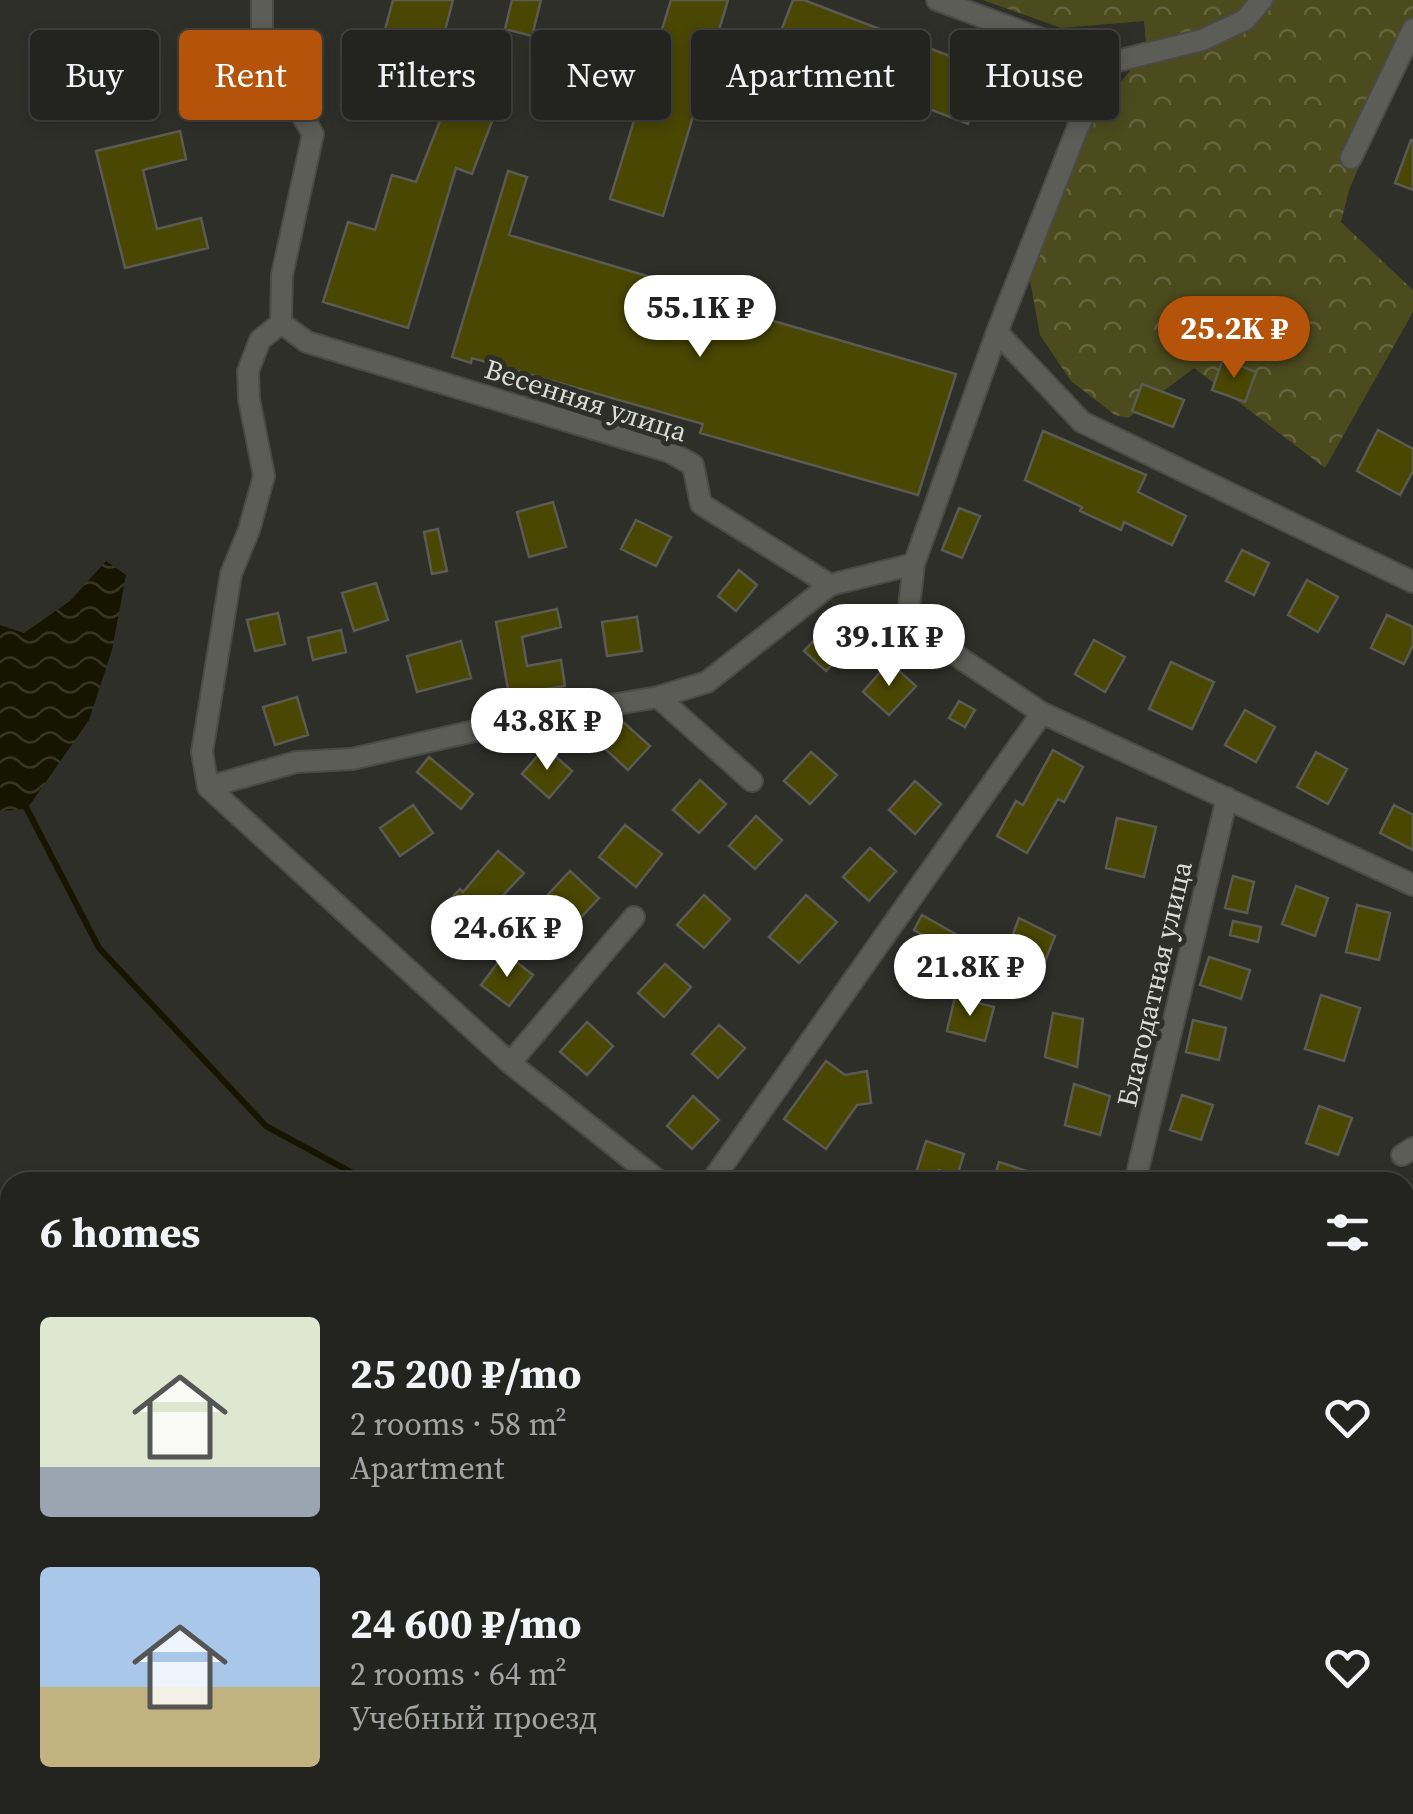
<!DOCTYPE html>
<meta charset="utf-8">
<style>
:root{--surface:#232320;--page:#2b2b29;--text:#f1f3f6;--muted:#a3a4a5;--line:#40403e;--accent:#b45309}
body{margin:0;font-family:"Source Serif 4",serif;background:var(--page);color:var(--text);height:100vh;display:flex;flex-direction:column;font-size:38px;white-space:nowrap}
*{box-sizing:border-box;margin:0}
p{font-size:32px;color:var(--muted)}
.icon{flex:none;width:55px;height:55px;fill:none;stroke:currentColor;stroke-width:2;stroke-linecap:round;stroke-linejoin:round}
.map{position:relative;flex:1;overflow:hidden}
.drawer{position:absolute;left:0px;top:1172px;width:1415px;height:642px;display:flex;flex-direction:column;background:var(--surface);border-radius:30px 30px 0 0;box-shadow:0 5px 15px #0003,0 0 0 2px var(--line)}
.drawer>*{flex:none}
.guide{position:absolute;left:30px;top:30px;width:1355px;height:90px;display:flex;gap:20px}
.price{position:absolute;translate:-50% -85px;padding:0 22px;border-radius:35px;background:#fff;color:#222;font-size:32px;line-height:65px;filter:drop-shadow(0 2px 5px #0008)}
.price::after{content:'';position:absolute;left:50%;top:60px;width:30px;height:22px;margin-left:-15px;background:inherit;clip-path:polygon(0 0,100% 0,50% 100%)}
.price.on{background:var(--accent);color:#fff}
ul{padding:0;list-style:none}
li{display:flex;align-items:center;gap:30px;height:250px;padding:0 40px}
li span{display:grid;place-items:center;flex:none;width:280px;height:200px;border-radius:10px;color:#555}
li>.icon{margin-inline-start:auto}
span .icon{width:120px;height:120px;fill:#fffc;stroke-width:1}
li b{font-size:42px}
h2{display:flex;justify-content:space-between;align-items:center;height:120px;padding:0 40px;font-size:42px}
.tag{padding:0 35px;border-radius:10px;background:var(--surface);box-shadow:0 5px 15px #0003,0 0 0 2px var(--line);font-size:35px;line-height:90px}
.tag.on{background:var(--accent);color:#fff}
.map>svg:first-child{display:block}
.forest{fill:url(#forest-crowns)}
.water{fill:url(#water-waves)}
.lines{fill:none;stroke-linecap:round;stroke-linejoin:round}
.stream{stroke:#161500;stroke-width:6}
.building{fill:#494702;stroke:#5b5b55;stroke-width:2.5}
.street-casing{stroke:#4a4a46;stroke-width:24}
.street{stroke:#5d5d58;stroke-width:20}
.labels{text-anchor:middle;stroke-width:10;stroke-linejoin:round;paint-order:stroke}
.street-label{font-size:28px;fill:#dcdcd9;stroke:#2f2f2a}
</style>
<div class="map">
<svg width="1413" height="1814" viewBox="0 0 1413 1814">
<defs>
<pattern id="forest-crowns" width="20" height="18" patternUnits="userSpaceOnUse" patternTransform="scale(2.5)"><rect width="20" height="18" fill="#4c4b1e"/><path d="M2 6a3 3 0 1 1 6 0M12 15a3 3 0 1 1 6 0" fill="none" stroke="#65643e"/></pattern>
<pattern id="water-waves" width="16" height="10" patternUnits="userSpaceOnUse" patternTransform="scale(2.5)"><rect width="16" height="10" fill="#161500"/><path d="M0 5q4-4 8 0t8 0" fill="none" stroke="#373625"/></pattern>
</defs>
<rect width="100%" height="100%" fill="#2f2f2a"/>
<path class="forest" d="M983,0H1413V40L1349,190L1341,222L1413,290V312L1325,468L1194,368L1128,418L1115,415L1071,381L1040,335L1022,237L1083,126L1147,51L1144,21L1061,28Z"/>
<path class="water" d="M106,561L126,575L112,650L89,720L27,809L0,811V625L24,633L70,601Z"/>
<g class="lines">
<path class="stream" d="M27,809L99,948L266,1126L369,1182
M1405,1461L1413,1450
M1037,1805L1046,1814
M1155,1814L1184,1805"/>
</g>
<path class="building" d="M393,0H453L443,38L417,31L406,83L368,75L361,109L341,105L356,35L382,41Z
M512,0H541L532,36L505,29Z
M671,0H728L663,216L610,199Z
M793,0H804L989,71L968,124L774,49Z
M1058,68L1083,78L1066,121L1042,112Z
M451,93L496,111L472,174L456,168L408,328L323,302L348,222L375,230L392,175L416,182Z
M180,131L186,159L143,170L157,229L201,218L208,248L125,268L96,151Z
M1411,140H1413V190L1395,183Z
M508,171L527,177L509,235L731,301L729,308L956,374L918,495L700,433L703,424L472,358L471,363L452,357Z
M1223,359L1256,372L1245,402L1212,390Z
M1142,384L1184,400L1173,427L1132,411Z
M1378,430L1413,449V471L1400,495L1357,471Z
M1043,431L1146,475L1138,492L1186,516L1172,545L1124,522L1121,530L1080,511L1082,507L1025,480Z
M553,502L566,547L529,557L517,512Z
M959,508L980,516L962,558L942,550Z
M636,520L671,537L656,566L621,549Z
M438,529L447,571L432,574L424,532Z
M1242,550L1269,563L1254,595L1226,581Z
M739,570L757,585L736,611L718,596Z
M1307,580L1338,597L1318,632L1288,615Z
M376,583L388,620L354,631L342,593Z
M557,609L561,627L522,637L527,666L561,660L565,686L509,695L496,622Z
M278,613L285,644L255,651L247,620Z
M1387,615L1413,627V645L1404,664L1371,648Z
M637,617L642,651L607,656L602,622Z
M828,625L850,646L826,671L804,651Z
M341,630L346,652L313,660L308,638Z
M1094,640L1125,657L1105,692L1075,674Z
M461,641L471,678L417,692L407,656Z
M889,662L916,686L889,715L863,692Z
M1171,662L1214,682L1192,729L1149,709Z
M297,697L308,735L275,745L263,707Z
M959,701L975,710L965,727L949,718Z
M1245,710L1275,727L1256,762L1225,745Z
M622,721L650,746L628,770L600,744Z
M545,747L572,771L549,798L522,774Z
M1053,750L1083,767L1064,802L1058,799L1027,853L997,836L1016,801L1023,805Z
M811,752L837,775L810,804L784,781Z
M1316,752L1347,769L1328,804L1297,787Z
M429,757L473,794L461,809L417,772Z
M700,780L726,804L699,833L673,810Z
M915,781L941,804L915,834L889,810Z
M413,805L433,833L400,856L380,828Z
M1394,805L1413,815V850L1380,833Z
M756,816L782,840L755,869L729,846Z
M1117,818L1156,827L1144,877L1106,868Z
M625,825L662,854L636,887L599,857Z
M870,848L896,871L869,901L843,877Z
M498,851L524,873L459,942L433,918L460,889L463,892Z
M570,871L599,898L574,925L545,898Z
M1233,876L1254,882L1247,913L1225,908Z
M1296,886L1328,898L1315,936L1282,924Z
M704,895L730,919L704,948L677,925Z
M806,895L837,922L799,963L769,937Z
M1357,905L1390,913L1379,960L1346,952Z
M922,915L966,940L957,955L914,930Z
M1019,918L1055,936L1040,974L1004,958Z
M1233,921L1261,927L1258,942L1230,935Z
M505,953L533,975L509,1006L481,985Z
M1209,957L1250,970L1241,999L1200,985Z
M665,964L691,987L664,1017L638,993Z
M1321,995L1360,1008L1344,1061L1305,1049Z
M955,997L994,1007L985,1041L947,1031Z
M1053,1013L1083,1019L1077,1067L1045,1057Z
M1193,1020L1226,1028L1219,1060L1186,1052Z
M587,1022L613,1046L587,1075L560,1052Z
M719,1025L745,1048L718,1078L692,1054Z
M826,1061L845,1075L867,1071L871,1103L857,1105L826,1149L784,1119Z
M1074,1084L1110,1096L1100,1135L1065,1125Z
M1182,1095L1213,1105L1201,1140L1170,1130Z
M693,1096L719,1120L692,1149L667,1126Z
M1319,1106L1352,1118L1338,1155L1306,1143Z
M926,1141L964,1154L957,1176L939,1170L935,1182L915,1176Z
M999,1162L1052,1179L1051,1182H993Z"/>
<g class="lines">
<defs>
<path id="street" d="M262,0V47L313,134L282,275L281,323L260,340L248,371L249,399L264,476L249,530L231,574L202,752L208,787L510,1063L660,1182
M937,0L1063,47L1113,62L1202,40L1245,20L1262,0
M1113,62L1078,127L997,332L914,564L908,615L963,660L1042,713L1413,885
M1351,158L1413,29
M281,323L307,342L670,452L693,465L701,504L830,585
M997,332L1082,422L1413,582
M658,697L752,781
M208,787L296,762L352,759L518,721L658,697L707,682L830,585L914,564
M510,1063L634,917
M1402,1155L1413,1148
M711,1182L1042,713
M1135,1182L1227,798"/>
</defs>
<use href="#street" class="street-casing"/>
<use href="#street" class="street"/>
</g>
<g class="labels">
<g class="street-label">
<text transform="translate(586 400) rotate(18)" y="10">Весенняя улица</text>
<text transform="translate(1154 984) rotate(-77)" y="10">Благодатная улица</text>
</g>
</g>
</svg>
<b class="price" style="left:700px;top:360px">55.1K ₽</b>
<b class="price on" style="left:1234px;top:381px">25.2K ₽</b>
<b class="price" style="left:889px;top:689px">39.1K ₽</b>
<b class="price" style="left:547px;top:773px">43.8K ₽</b>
<b class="price" style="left:507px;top:980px">24.6K ₽</b>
<b class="price" style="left:970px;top:1019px">21.8K ₽</b>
<div class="guide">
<a class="tag">Buy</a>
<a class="tag on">Rent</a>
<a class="tag">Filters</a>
<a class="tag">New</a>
<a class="tag">Apartment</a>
<a class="tag">House</a>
</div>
<section class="drawer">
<h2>6 homes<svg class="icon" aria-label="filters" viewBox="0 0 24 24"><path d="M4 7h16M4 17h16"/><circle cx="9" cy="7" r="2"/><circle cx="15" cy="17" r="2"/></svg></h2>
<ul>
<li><span style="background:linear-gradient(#dfe7d0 75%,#9aa5b1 0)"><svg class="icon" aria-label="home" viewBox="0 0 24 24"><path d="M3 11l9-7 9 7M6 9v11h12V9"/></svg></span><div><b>25 200 ₽/mo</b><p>2 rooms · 58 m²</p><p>Apartment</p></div><svg class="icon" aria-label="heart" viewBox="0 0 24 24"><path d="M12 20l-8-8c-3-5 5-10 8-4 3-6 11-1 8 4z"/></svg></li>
<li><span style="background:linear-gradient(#a9c7e8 60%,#c2b280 0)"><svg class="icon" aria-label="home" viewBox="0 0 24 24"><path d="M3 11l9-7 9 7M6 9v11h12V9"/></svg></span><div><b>24 600 ₽/mo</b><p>2 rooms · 64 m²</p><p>Учебный проезд</p></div><svg class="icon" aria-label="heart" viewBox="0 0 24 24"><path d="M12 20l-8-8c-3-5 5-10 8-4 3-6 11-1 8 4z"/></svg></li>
</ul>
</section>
</div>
